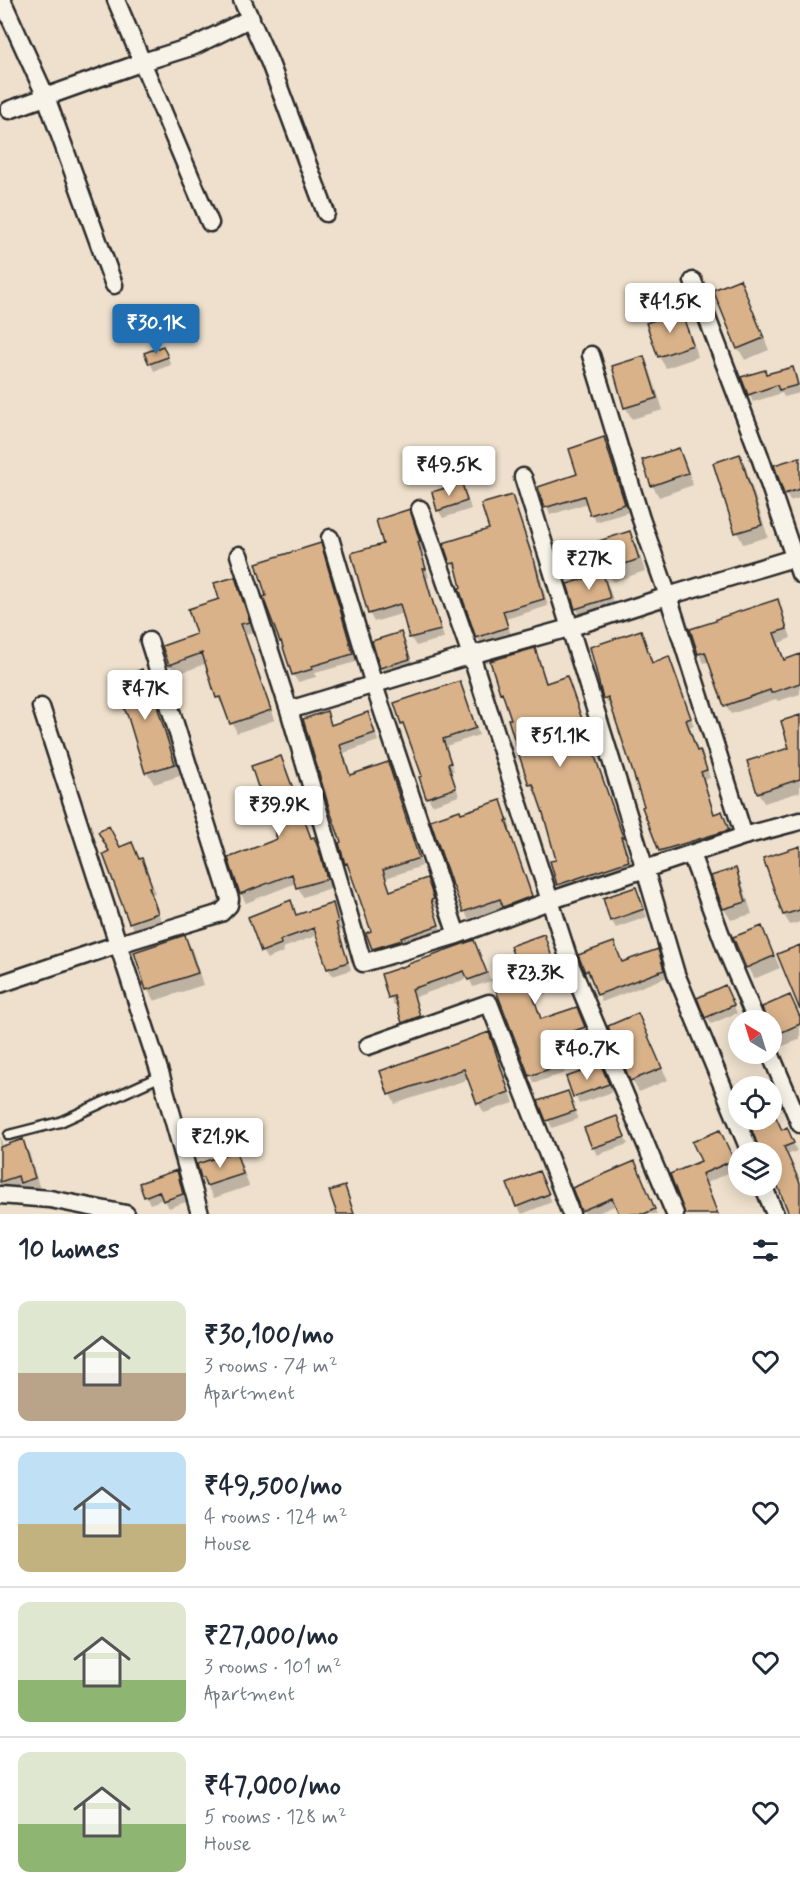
<!DOCTYPE html>
<meta charset="utf-8">
<style>
:root{--surface:#fff;--page:#f6f6f7;--text:#1f2937;--muted:#747a83;--line:#e0e1e3;--accent:#1f6fb2}
body{margin:0;font-family:Mynerve,sans-serif;background:var(--page);color:var(--text);height:100vh;display:flex;flex-direction:column;font-size:22px;white-space:nowrap}
*{box-sizing:border-box;margin:0}
p{font-size:20px;color:var(--muted)}
.icon{flex:none;width:33px;height:33px;fill:none;stroke:currentColor;stroke-width:2;stroke-linecap:round;stroke-linejoin:round}
.map{position:relative;height:1214px;overflow:hidden}
.drawer{display:flex;flex-direction:column;background:var(--surface);flex:1}
.drawer>*{flex:none}
.needle{width:39px;rotate:322deg}
.tools{position:absolute;left:728px;top:1010px;display:grid;gap:12px}
.tools a{display:grid;place-items:center;width:54px;height:54px;border-radius:50%;background:var(--surface);box-shadow:0 3px 15px #0003;font-size:30px}
.price{position:absolute;translate:-50% -51px;padding:0 14px;border-radius:6px;background:#fff;color:#222;font-size:20px;line-height:39px;filter:drop-shadow(0 2px 3px #0008)}
.price::after{content:'';position:absolute;left:50%;top:36px;width:18px;height:14px;margin-left:-9px;background:inherit;clip-path:polygon(0 0,100% 0,50% 100%)}
.price.active{background:var(--accent);color:#fff}
ul{padding:0;list-style:none}
li{display:flex;align-items:center;gap:18px;height:150px;padding:0 18px}
li+li{border-top:2px solid var(--line)}
li span{display:grid;place-items:center;flex:none;width:168px;height:120px;border-radius:12px;color:#555}
li>.icon{margin-inline-start:auto}
span .icon{width:72px;height:72px;fill:#fffc;stroke-width:1}
li b{font-size:26px}
h2{display:flex;justify-content:space-between;align-items:center;height:72px;padding:0 18px;font-size:26px}
.map>svg:first-child{display:block}
.shadow{fill:#0003}
.building{fill:#d9b28a;stroke:#2b2b2b;stroke-width:1.5}
.lines{fill:none;stroke-linecap:round;stroke-linejoin:round}
.service-casing{stroke:#2b2b2b;stroke-width:13}
.minor-casing{stroke:#2b2b2b;stroke-width:21}
.service{stroke:#f7f3e8;stroke-width:8}
.minor{stroke:#f7f3e8;stroke-width:16}
</style>
<div class="map">
<svg width="800" height="1214" viewBox="0 0 800 1214">
<rect width="100%" height="100%" fill="#eee0cc"/>
<filter id="ink" filterUnits="userSpaceOnUse"><feTurbulence type="fractalNoise" baseFrequency=".0167" numOctaves="2"/><feDisplacementMap in="SourceGraphic" scale="12" xChannelSelector="R" yChannelSelector="G"/><feConvolveMatrix kernelMatrix="1 2 1 2 8 2 1 2 1" color-interpolation-filters="sRGB"/></filter>
<g filter="url(#ink)">
<path class="shadow" d="M740,281L746,293L769,350L745,360L738,348Z
M680,313L687,325L698,357L666,368L659,357L648,324Z
M146,354L167,355L171,365L154,371Z
M644,358L650,370L663,410L632,419L626,408L613,367Z
M792,369L797,376L800,393L784,397L782,393L753,402L749,394Z
M603,439L608,447L629,512L596,522L588,503L550,515L539,488L578,475Z
M678,449L685,461L693,485L659,497L652,485Z
M740,456L746,468L768,537L743,544L737,532Z
M800,461V498L790,501L785,493Z
M461,485L466,493L471,509L443,518L438,510Z
M511,497L515,504L538,568L548,606L506,619L511,635L482,645L477,637L458,570L456,571L452,563L490,530Z
M409,511L414,520L424,551H422L429,577L427,578L444,638L416,646L411,638L404,613L374,622L369,613Z
M629,533L636,544L645,571L613,582L606,570Z
M320,545L324,553L356,662L315,673L316,677L298,682L293,675L275,623Z
M602,575L609,587L616,610L583,620L576,608Z
M234,578L240,588L254,632L246,634L275,720L237,733L225,707L224,708L218,698L207,663L176,675L170,665L198,634Z
M777,601L782,610L791,638L779,643L785,661L800,656V694L778,701L776,699L731,714L725,705L710,661L704,663L699,654Z
M641,631L645,639L653,664L669,658L673,666L694,726L690,727L698,752H699L704,759L710,778L704,780L715,815L722,813L732,838L665,858L660,851L612,705L609,706L605,699L591,648Z
M401,634L407,646L415,671L388,679L381,668L374,642Z
M535,650L539,658L547,684L567,678L571,686L626,845H625L633,869L563,893L559,885L552,862L558,860L537,791L535,792L530,784L513,720L501,692Z
M148,683L160,713L180,776L154,784L147,772L129,717Z
M460,683L464,690L479,735L446,746L454,771H451L459,796L432,805L428,797L424,777L396,704Z
M326,713L332,726L368,714L372,722L378,741L344,753L351,776L387,764L392,772L422,866L386,878L391,892L426,880L437,907L434,908L442,933L377,956L368,934L373,932L351,871L346,863L341,844L343,843Z
M800,717V792L764,803L758,792L790,749Z
M280,758L286,767L312,839L319,848L331,888L303,897L296,883L246,903L241,894L230,859L279,840L264,794L259,787Z
M500,802L504,809L511,829H509L536,904L508,914L504,907L468,919L458,893L461,815Z
M800,848V922L790,925L784,915L765,859Z
M120,849L139,861L142,860L155,893L152,894L161,920L134,930L105,855Z
M735,870L742,882L752,914L731,920L724,909Z
M636,889L647,917L616,928L611,920Z
M290,902L297,916L332,905L342,930L339,931L351,970L333,976L328,969L318,935L283,948L284,952L267,959L262,951Z
M762,927L780,968L754,979L747,967Z
M543,936L554,962L557,960L561,968L568,986L534,998L542,1020L581,1017L588,1035L555,1046L565,1073L534,1083L494,981L521,972Z
M185,937L192,949L203,985L154,1001L147,989Z
M473,942L491,981L473,987L469,978L415,997L423,1024L408,1030L403,1022L398,1004L394,1005L390,997Z
M614,943L622,963L657,951L661,959L667,977L602,1002L592,978L590,979L586,971Z
M729,995L737,1013L711,1024L707,1017Z
M790,997L800,1017V1039L781,1047L771,1027V1020H768Z
M488,1034L494,1043L514,1103L484,1113L479,1104L469,1079L395,1104L390,1094Z
M652,1047L668,1080L639,1092L632,1080Z
M605,1074L612,1092L579,1104L568,1078Z
M567,1093L578,1119L552,1128L540,1102Z
M617,1118L628,1144L597,1155L593,1147Z
M771,1118L782,1131L790,1137L797,1151L787,1155L800,1183V1214L771,1170V1152H761L769,1119Z
M0,1136L3,1147L23,1141L29,1152L40,1189L28,1193L24,1186L3,1194L0,1188Z
M724,1140L737,1169L706,1183L718,1214H686L703,1162Z
M235,1153L242,1165L249,1186L214,1198L202,1178Z
M635,1162L657,1214H620L617,1205L595,1214H585L582,1210Z
M176,1172L180,1179L186,1202L169,1208L164,1199L150,1204L146,1196Z
M539,1173L552,1202L522,1214L517,1206Z"/>
<path class="building" d="M740,279L764,338L737,349L713,290Z
M681,311L693,345L658,357L646,323Z
M163,346L168,357L149,364L144,353Z
M644,356L657,398L624,408L612,366Z
M793,367L798,385L779,390L777,385L748,395L741,377L765,370L766,374Z
M604,437L625,504L590,515L584,496L544,508L538,487L577,474L569,449Z
M679,448L688,473L651,486L642,460Z
M740,454L762,525L735,533L713,463Z
M800,457V489L784,494L774,465Z
M462,483L467,501L437,511L432,492Z
M512,495L533,559H534L544,599L503,611L508,627L476,638L459,588L461,587L455,563L450,564L443,543L489,529L481,504Z
M410,509L420,542H418L426,569H423L441,630L409,638L400,604L368,614L351,553L383,544L376,520Z
M630,531L639,559L605,571L596,542Z
M321,543L353,654L312,666L313,669L292,675L281,641L280,642L263,597L266,596L256,563Z
M603,573L610,598L575,609L567,584Z
M235,577L250,622L241,624L271,710L230,724L220,697L216,698L202,653L169,665L162,646L196,634L188,609L219,599L214,583Z
M778,599L787,629L774,633L784,660L800,654V683L771,693L770,690L724,706L705,652L698,654L690,629L716,621V619Z
M641,630L652,663L669,656L691,718L686,720L697,751L700,750L707,770L701,772L714,814L722,811L729,830L659,851L642,807L644,806L608,697L603,699L590,647Z
M401,632L410,659L380,668L372,641Z
M535,648L546,683L567,676L623,837H621L629,861L557,885L550,861L556,860L543,813L533,784L529,785L521,761L508,719H511L502,692L500,693L490,661Z
M142,669L155,699L175,764L145,773L128,717L112,682Z
M460,681L476,728L443,739L451,763L448,764L456,788L426,798L419,777L422,776L412,748L403,723L401,724L394,703Z
M327,711L331,725L368,712L375,733L340,745L350,775L388,762L419,858L383,870L390,891L427,878L434,899L431,900L439,925L401,938L402,940L372,949L366,933L371,931L347,863L345,864L339,843L341,842L330,811L303,719Z
M800,715V779L757,793L747,761L789,748L781,721Z
M281,756L311,838L314,837L319,850L327,879L296,888L292,874L240,894L228,858L277,839L260,787H258L251,766Z
M501,800L508,821H506L532,896L503,907L500,899L463,912L453,885H452L430,820L460,810L461,813Z
M109,826L120,847L132,842L139,859L142,858L152,886L149,887L158,913L129,923L103,854L109,851L98,832Z
M800,846V910L783,915L763,858Z
M736,868L746,902L723,909L711,876Z
M636,887L644,909L610,921L603,898Z
M291,900L296,915L333,903L338,922L336,923L348,962L327,969L314,928L280,940L281,944L261,952L248,917Z
M762,926L774,956L746,968L733,937Z
M544,934L553,960L558,959L565,979L531,990L541,1019L577,1007L585,1027L552,1039L561,1065L529,1076L492,980L519,971L510,946Z
M185,935L198,973L146,990L134,952Z
M474,940L487,973L468,980L464,971L412,989L420,1016L402,1023L394,996L388,998L381,974L408,965V964L432,956V955Z
M614,942L622,962L658,949L664,970L597,995L588,970L585,972L578,955Z
M800,945V1010L777,954Z
M725,985L734,1005L705,1018L697,998Z
M790,995L800,1017V1024L771,1037V1020H766L762,1007Z
M638,1013L662,1068L630,1081L608,1026Z
M489,1032L509,1092L477,1104L464,1069L388,1095L380,1071Z
M601,1065L609,1084L573,1097L566,1077Z
M568,1091L575,1111L546,1121L538,1101Z
M775,1115L782,1130L787,1127L794,1143L784,1147L800,1183V1214H789L777,1184L776,1185L771,1174V1152H760L750,1125L765,1119H771V1116Z
M617,1116L625,1137L592,1148L584,1128Z
M720,1130L734,1160L702,1174L718,1214H685L670,1174L701,1161L692,1142Z
M23,1139L35,1178L20,1183L18,1176L0,1182V1147Z
M236,1151L243,1174L206,1186L203,1178H201L197,1164Z
M635,1161L655,1209L644,1214H619L612,1198L581,1211L572,1188Z
M177,1170L183,1194L163,1201L159,1191L144,1197L139,1183Z
M539,1171L549,1194L516,1207L507,1184Z
M345,1186L354,1214H337L329,1191Z"/>
<g class="lines">
<defs>
<path id="service" d="M9,1135L60,1122L161,1076"/>
<path id="minor" d="M2,0L46,97L114,285
M116,0L210,223
M242,0L270,63L326,213
M9,110L143,62L194,46L251,18
M693,281L759,454L800,574
M523,477L645,869L676,974L750,1152
M420,509L471,655L571,966L675,1214
M330,538L374,685L457,935
M239,555L289,710L363,963L457,935L549,901L744,836L800,821
M41,707L161,1076L200,1214
M289,710L471,655L569,628L668,596L641,519L591,355
M744,836L668,596L800,556
M691,854L728,954L756,1020
M0,984L119,944L221,913L229,905L230,899L149,641
M368,1046L489,1003L571,1214
M770,1053L800,1124
M763,1185L775,1214
M0,1195L50,1199L126,1214"/>
</defs>
<use href="#service" class="service-casing"/>
<use href="#minor" class="minor-casing"/>
<use href="#service" class="service"/>
<use href="#minor" class="minor"/>
</g>
</g>
</svg>
<div class="tools">
<a><svg class="needle" viewBox="-14 -14 28 28"><path d="M0-13l5 13h-10z" fill="#e53935"/><path d="M0 13l5-13h-10z" fill="#747a83"/></svg></a>
<a><svg class="icon" aria-label="locate" viewBox="0 0 24 24"><circle cx="12" cy="12" r="6"/><path d="M12 2v4M12 18v4M2 12h4M18 12h4"/></svg></a>
<a><svg class="icon" aria-label="layers" viewBox="0 0 24 24"><path d="M12 4l9 5-9 5-9-5zM3 14l9 5 9-5"/></svg></a>
</div>
<b class="price" style="left:670px;top:334px">₹41.5K</b>
<b class="price active" style="left:156px;top:355px">₹30.1K</b>
<b class="price" style="left:449px;top:497px">₹49.5K</b>
<b class="price" style="left:589px;top:591px">₹27K</b>
<b class="price" style="left:145px;top:721px">₹47K</b>
<b class="price" style="left:560px;top:768px">₹51.1K</b>
<b class="price" style="left:279px;top:837px">₹39.9K</b>
<b class="price" style="left:535px;top:1005px">₹23.3K</b>
<b class="price" style="left:587px;top:1081px">₹40.7K</b>
<b class="price" style="left:220px;top:1169px">₹21.9K</b>
</div>
<section class="drawer">
<h2>10 homes<svg class="icon" aria-label="filters" viewBox="0 0 24 24"><path d="M4 7h16M4 17h16"/><circle cx="9" cy="7" r="2"/><circle cx="15" cy="17" r="2"/></svg></h2>
<ul>
<li><span style="background:linear-gradient(#dfe7d0 60%,#b9a48a 0)"><svg class="icon" aria-label="home" viewBox="0 0 24 24"><path d="M3 11l9-7 9 7M6 9v11h12V9"/></svg></span><div><b>₹30,100/mo</b><p>3 rooms · 74 m²</p><p>Apartment</p></div><svg class="icon" aria-label="heart" viewBox="0 0 24 24"><path d="M12 20l-8-8c-3-5 5-10 8-4 3-6 11-1 8 4z"/></svg></li>
<li><span style="background:linear-gradient(#bfe0f5 60%,#c2b280 0)"><svg class="icon" aria-label="home" viewBox="0 0 24 24"><path d="M3 11l9-7 9 7M6 9v11h12V9"/></svg></span><div><b>₹49,500/mo</b><p>4 rooms · 124 m²</p><p>House</p></div><svg class="icon" aria-label="heart" viewBox="0 0 24 24"><path d="M12 20l-8-8c-3-5 5-10 8-4 3-6 11-1 8 4z"/></svg></li>
<li><span style="background:linear-gradient(#dfe7d0 65%,#8fb573 0)"><svg class="icon" aria-label="home" viewBox="0 0 24 24"><path d="M3 11l9-7 9 7M6 9v11h12V9"/></svg></span><div><b>₹27,000/mo</b><p>3 rooms · 101 m²</p><p>Apartment</p></div><svg class="icon" aria-label="heart" viewBox="0 0 24 24"><path d="M12 20l-8-8c-3-5 5-10 8-4 3-6 11-1 8 4z"/></svg></li>
<li><span style="background:linear-gradient(#dfe7d0 60%,#8fb573 0)"><svg class="icon" aria-label="home" viewBox="0 0 24 24"><path d="M3 11l9-7 9 7M6 9v11h12V9"/></svg></span><div><b>₹47,000/mo</b><p>5 rooms · 128 m²</p><p>House</p></div><svg class="icon" aria-label="heart" viewBox="0 0 24 24"><path d="M12 20l-8-8c-3-5 5-10 8-4 3-6 11-1 8 4z"/></svg></li>
</ul>
</section>
